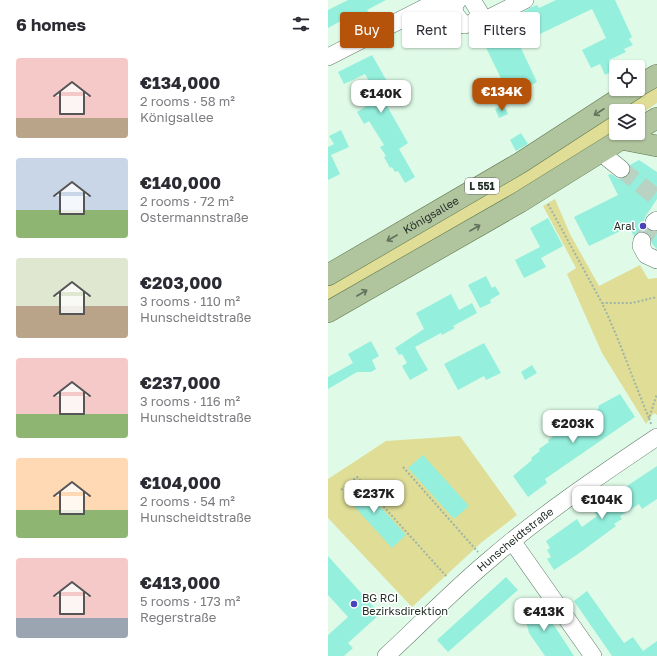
<!DOCTYPE html>
<meta charset="utf-8">
<style>
:root{--surface:#fff;--page:#f7f7f7;--text:#2b2b33;--muted:#7c7c81;--accent:#b45309}
body{margin:0;font-family:"Golos Text",sans-serif;background:var(--page);color:var(--text);height:100vh;display:flex;flex-direction:column;font-size:15px;white-space:nowrap}
*{box-sizing:border-box;margin:0}
p{font-size:13px;color:var(--muted)}
.icon{flex:none;width:22px;height:22px;fill:none;stroke:currentColor;stroke-width:2;stroke-linecap:round;stroke-linejoin:round}
.map{position:relative;flex:1;overflow:hidden}
.sheet{display:flex;flex-direction:column;background:var(--surface);width:328px}
.sheet>*{flex:none}
.guide{position:absolute;left:12px;top:12px;width:257px;height:36px;display:flex;gap:8px}
.controls{position:absolute;left:281px;top:60px;display:grid;gap:8px}
.controls a{display:grid;place-items:center;width:36px;height:36px;border-radius:4px;background:var(--surface);box-shadow:0 1px 3px #0004;font-size:20px}
.price{position:absolute;translate:-50% -34px;padding:0 9px;border-radius:8px;background:#fff;color:#222;font-size:13px;line-height:26px;filter:drop-shadow(0 1px 2px #0008)}
.price::after{content:'';position:absolute;left:50%;top:24px;width:12px;height:9px;margin-left:-6px;background:inherit;clip-path:polygon(0 0,100% 0,50% 100%)}
.price.active{background:var(--accent);color:#fff}
ul{padding:0;list-style:none}
li{display:flex;align-items:center;gap:12px;height:100px;padding:0 16px}
li span{display:grid;place-items:center;flex:none;width:112px;height:80px;border-radius:4px;color:#555}
li>.icon{margin-inline-start:auto}
span .icon{width:48px;height:48px;fill:#fffc;stroke-width:1}
li b{font-size:17px}
h2{display:flex;justify-content:space-between;align-items:center;height:48px;padding:0 16px;font-size:17px}
.pill{padding:0 14px;border-radius:4px;background:var(--surface);box-shadow:0 1px 3px #0004;font-size:14px;line-height:36px}
.pill.active{background:var(--accent);color:#fff}
main{display:flex;flex:1;min-height:0}
.map>svg:first-child{display:block}
.green{fill:#dfdd96}
.building{fill:#94efdd}
.lines{fill:none;stroke-linecap:round;stroke-linejoin:round}
.minor-tunnel{stroke:#b9d2c1;stroke-width:17;stroke-dasharray:17 8;stroke-linecap:butt}
.minor-casing{stroke:#627b6a;stroke-width:18}
.major-casing{stroke:#5d764b;stroke-width:22}
.path{stroke:#9eb5a6;stroke-width:2;stroke-dasharray:2 2;stroke-linecap:butt}
.minor{stroke:#fff;stroke-width:17}
.major{stroke:#b0c49e;stroke-width:21}
.oneway{stroke:#62725d}
.poi-dot{fill:#4943b9;stroke:#fff;stroke-width:1.5}
.labels{text-anchor:middle;stroke-width:3;stroke-linejoin:round;paint-order:stroke}
.shield{fill:#fff;stroke:#656d68;stroke-width:1}
.shield-label{font-size:10px;font-weight:bold;fill:#232e27}
.street-label{font-size:11px;fill:#232e27;stroke:#fff}
.poi-label{font-size:11px;fill:#232e27;stroke:#fff;text-anchor:end}
</style>
<main>
<section class="sheet">
<h2>6 homes<svg class="icon" aria-label="filters" viewBox="0 0 24 24"><path d="M4 7h16M4 17h16"/><circle cx="9" cy="7" r="2"/><circle cx="15" cy="17" r="2"/></svg></h2>
<ul>
<li><span style="background:linear-gradient(#f6c9c9 75%,#b9a48a 0)"><svg class="icon" aria-label="home" viewBox="0 0 24 24"><path d="M3 11l9-7 9 7M6 9v11h12V9"/></svg></span><div><b>€134,000</b><p>2 rooms · 58 m²</p><p>Königsallee</p></div></li>
<li><span style="background:linear-gradient(#c9d6e8 65%,#8fb573 0)"><svg class="icon" aria-label="home" viewBox="0 0 24 24"><path d="M3 11l9-7 9 7M6 9v11h12V9"/></svg></span><div><b>€140,000</b><p>2 rooms · 72 m²</p><p>Ostermannstraße</p></div></li>
<li><span style="background:linear-gradient(#dfe7d0 60%,#b9a48a 0)"><svg class="icon" aria-label="home" viewBox="0 0 24 24"><path d="M3 11l9-7 9 7M6 9v11h12V9"/></svg></span><div><b>€203,000</b><p>3 rooms · 110 m²</p><p>Hunscheidtstraße</p></div></li>
<li><span style="background:linear-gradient(#f6c9c9 70%,#8fb573 0)"><svg class="icon" aria-label="home" viewBox="0 0 24 24"><path d="M3 11l9-7 9 7M6 9v11h12V9"/></svg></span><div><b>€237,000</b><p>3 rooms · 116 m²</p><p>Hunscheidtstraße</p></div></li>
<li><span style="background:linear-gradient(#ffd9b3 65%,#8fb573 0)"><svg class="icon" aria-label="home" viewBox="0 0 24 24"><path d="M3 11l9-7 9 7M6 9v11h12V9"/></svg></span><div><b>€104,000</b><p>2 rooms · 54 m²</p><p>Hunscheidtstraße</p></div></li>
<li><span style="background:linear-gradient(#f6c9c9 75%,#9aa5b1 0)"><svg class="icon" aria-label="home" viewBox="0 0 24 24"><path d="M3 11l9-7 9 7M6 9v11h12V9"/></svg></span><div><b>€413,000</b><p>5 rooms · 173 m²</p><p>Regerstraße</p></div></li>
</ul>
</section>
<div class="map">
<svg width="329" height="656" viewBox="0 0 329 656">
<rect width="100%" height="100%" fill="#dffbe8"/>
<path class="green" d="M329,87V103L310,116V111H288V130L262,147L238,166L0,304V281Z
M227,199L242,234L271,286L312,265L320,279L329,278V415L326,413L318,424L274,353L239,274L248,268L215,206Z
M132,436L189,515L154,542L84,607L0,518V479L58,441Z"/>
<path class="building" d="M20,0H58L39,10L42,14L26,23L22,16L0,28V10Z
M228,0H287L304,37L301,39L305,45L296,49L298,52L281,60L286,70L277,75L272,64L263,68L254,50L278,38L264,9L191,44L209,82L182,97L150,31L166,27L169,33L196,20L193,13L204,7L209,5L211,8Z
M44,55L64,90L67,89L73,98L59,106L80,143L71,149L87,177L77,183L70,171L67,172L64,167L62,168L56,157L58,156L52,147L56,145L41,121L36,124L29,112L51,98L37,74L16,84L10,72Z
M176,105L180,114L171,118L167,109Z
M13,130L21,147L3,155L12,174L0,180V147L6,144L1,136Z
M193,133L200,144L188,151L182,140Z
M311,160L329,172V199L317,217L316,222L321,231H329V249L324,244V238L320,233L311,231L306,236L301,227L261,246L246,217L290,195L280,175L283,174L291,179L297,178L303,171L302,165Z
M220,218L235,246L213,258L218,267L196,278L187,260L212,247L202,228Z
M158,276L164,288L167,286L172,294L162,300L163,303L152,308L140,285Z
M123,294L131,310L144,303L149,313L125,326L127,328L114,335L113,333L87,347L100,370L82,380L74,366L79,363L74,354L71,355L67,348L96,329L88,313Z
M43,341L51,356L44,360L48,369L43,372H29L0,389V377L25,363L20,354Z
M156,343L173,373L158,380L156,376L130,390L116,364Z
M204,365L209,373L197,380L193,372Z
M292,394L307,417L217,479L219,483L200,497L185,476L204,460L203,458L212,451L211,449L221,442L220,440L230,433L232,435L241,429L242,430L262,417L261,415L271,408L270,406Z
M95,455L141,506L126,519L80,468Z
M329,466V499L314,509L311,504L292,516L294,519L286,524L288,526L250,554L226,570L219,559L223,557L219,550L222,548L218,541L249,519L254,527L269,516L265,509L272,505L275,500L281,498Z
M29,481L78,535L64,548L15,494Z
M0,556L52,614L20,643L25,648L16,656H0V635L20,617L0,595Z
M178,577L190,590L120,652L109,640Z
M259,591L296,643L305,637L315,651L329,641V656H284L246,601Z
M209,600L233,636L246,656H217L201,633L199,625L191,613Z"/>
<g class="lines">
<path class="minor-tunnel" d="M293,169L329,198
M314,241L326,222"/>
<defs>
<g id="minor">
<path d="M130,0L126,6L127,14L136,25C145,23 149,22 152,13L144,0"/>
<path d="M150,19L161,18L197,0"/>
<path d="M0,57L98,7L116,4L126,6"/>
<path d="M272,152L293,169"/>
<path d="M326,222L329,220"/>
<path d="M314,241L313,246L318,255L329,260"/>
<path d="M184,541L265,656"/>
<path id="s1" d="M58,656C92,625 124,591 160,561C213,515 271,476 329,437"/>
</g>
<g id="major">
<path d="M310,86L329,75"/>
<path d="M310,129L329,118"/>
<path d="M293,139L329,146"/>
<path id="s2" d="M0,275L192,163L306,89"/>
<path d="M0,312L192,202L303,133"/>
</g>
</defs>
<use href="#minor" class="minor-casing"/>
<use href="#major" class="major-casing"/>
<path class="path" d="M220,204L274,303
M321,418C305,380 292,341 274,303H304L329,297
M323,424L321,418L329,394
M75,467L150,552
M13,490L29,477L119,577"/>
<use href="#minor" class="minor"/>
<use href="#major" class="major"/>
</g>
<defs><path id="oneway-shaft" d="M-6 0H5M1.5-3L5.5 0L1.5 3" fill="none" stroke-width="1.6" stroke-linecap="round" stroke-linejoin="round"/></defs>
<g class="oneway">
<use href="#oneway-shaft" transform="translate(271 112) rotate(147)"/>
<use href="#oneway-shaft" transform="translate(147 228) rotate(-30)"/>
<use href="#oneway-shaft" transform="translate(64 238) rotate(150)"/>
<use href="#oneway-shaft" transform="translate(34 293) rotate(-30)"/>
</g>
<g class="poi-dot">
<circle cx="315" cy="226" r="4"/>
<circle cx="26" cy="604" r="4"/>
</g>
<g class="labels">
<rect class="shield" x="137" y="178" width="34" height="16" rx="3"/>
<g class="shield-label">
<text x="154" y="190">L 551</text>
</g>
<g class="street-label">
<text dy="4" stroke="none"><textPath href="#s2" startOffset="119">Königsallee</textPath></text>
<text dy="4" stroke="none"><textPath href="#s1" startOffset="174">Hunscheidtstraße</textPath></text>
</g>
<g class="poi-label">
<text x="307" y="230">Aral</text>
<text x="34" y="602" text-anchor="start">BG RCI<tspan x="34" dy="13">Bezirksdirektion</tspan></text>
</g>
</g>
</svg>
<div class="controls">
<a><svg class="icon" aria-label="locate" viewBox="0 0 24 24"><circle cx="12" cy="12" r="6"/><path d="M12 2v4M12 18v4M2 12h4M18 12h4"/></svg></a>
<a><svg class="icon" aria-label="layers" viewBox="0 0 24 24"><path d="M12 4l9 5-9 5-9-5zM3 14l9 5 9-5"/></svg></a>
</div>
<b class="price active" style="left:174px;top:112px">€134K</b>
<b class="price" style="left:53px;top:114px">€140K</b>
<b class="price" style="left:245px;top:444px">€203K</b>
<b class="price" style="left:46px;top:514px">€237K</b>
<b class="price" style="left:274px;top:520px">€104K</b>
<b class="price" style="left:216px;top:632px">€413K</b>
<div class="guide">
<a class="pill active">Buy</a>
<a class="pill">Rent</a>
<a class="pill">Filters</a>
</div>
</div>
</main>
